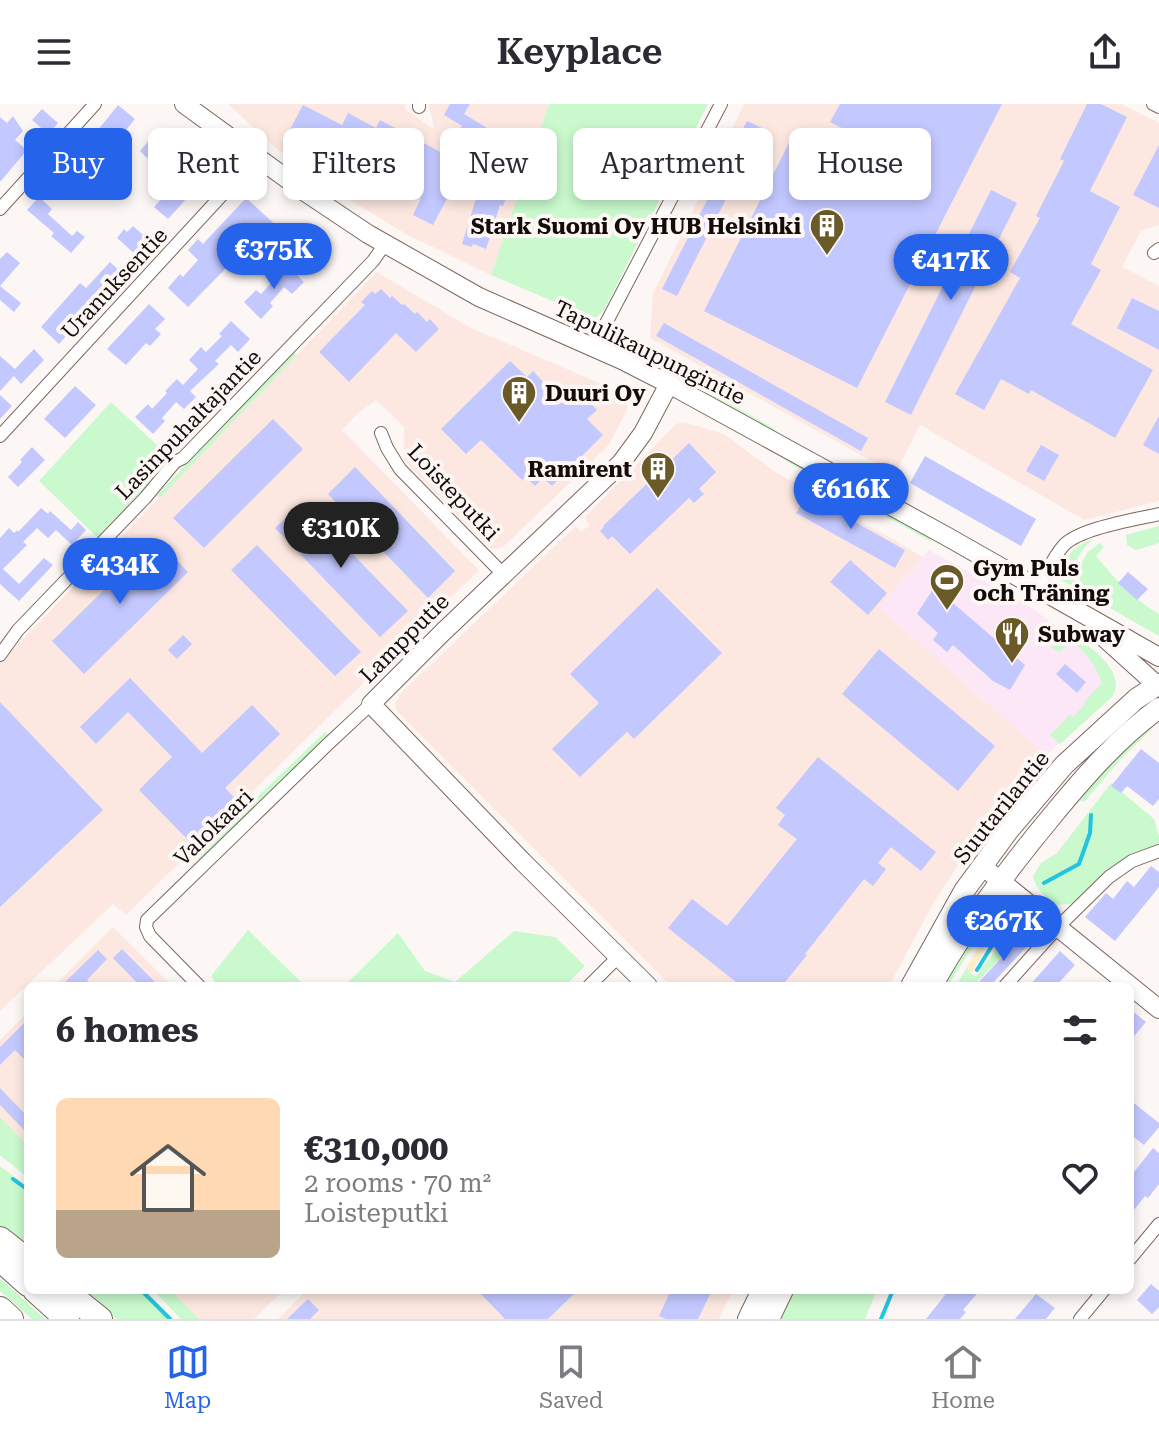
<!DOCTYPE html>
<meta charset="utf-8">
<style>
:root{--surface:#fff;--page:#f2f2f3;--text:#2b2b33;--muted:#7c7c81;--line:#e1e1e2;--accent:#2563eb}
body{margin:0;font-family:"Roboto Serif",serif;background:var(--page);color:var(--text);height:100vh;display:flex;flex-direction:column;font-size:30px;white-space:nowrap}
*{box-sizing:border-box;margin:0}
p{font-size:26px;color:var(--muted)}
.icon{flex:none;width:44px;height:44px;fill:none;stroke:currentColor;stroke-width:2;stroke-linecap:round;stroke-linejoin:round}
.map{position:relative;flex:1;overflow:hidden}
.drawer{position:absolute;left:24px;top:878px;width:1110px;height:312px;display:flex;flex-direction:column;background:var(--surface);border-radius:12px;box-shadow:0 4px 12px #0003}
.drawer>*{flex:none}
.top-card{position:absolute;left:24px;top:24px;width:1112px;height:72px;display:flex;gap:16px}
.price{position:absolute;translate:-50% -68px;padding:0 18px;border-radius:28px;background:var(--accent);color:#fff;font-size:26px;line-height:52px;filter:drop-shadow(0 2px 4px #0008)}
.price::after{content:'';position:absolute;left:50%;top:48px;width:24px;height:18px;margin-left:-12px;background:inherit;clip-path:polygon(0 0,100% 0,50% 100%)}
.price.active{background:#222;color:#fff}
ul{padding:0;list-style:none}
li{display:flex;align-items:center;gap:24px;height:200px;padding:0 32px}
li+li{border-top:2px solid var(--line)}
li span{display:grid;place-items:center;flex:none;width:224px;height:160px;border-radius:12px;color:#555}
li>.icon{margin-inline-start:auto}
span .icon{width:96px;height:96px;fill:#fffc;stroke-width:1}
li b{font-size:34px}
h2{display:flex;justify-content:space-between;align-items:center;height:96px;padding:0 32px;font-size:34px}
.pill{padding:0 28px;border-radius:12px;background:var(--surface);box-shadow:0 4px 12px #0003;font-size:28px;line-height:72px}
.pill.active{background:var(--accent);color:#fff}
header{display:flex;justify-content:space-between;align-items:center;height:104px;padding:0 32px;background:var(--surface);font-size:36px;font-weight:600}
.tabs{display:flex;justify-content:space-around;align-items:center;height:112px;border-top:2px solid var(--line);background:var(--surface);font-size:22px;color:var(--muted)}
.tabs a{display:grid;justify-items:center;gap:4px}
.tabs .active{color:var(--accent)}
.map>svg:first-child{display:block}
.commercial{fill:#fce7f6}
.built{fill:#fce8e0}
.green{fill:#c9f9cc}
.sand{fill:#f8efc9}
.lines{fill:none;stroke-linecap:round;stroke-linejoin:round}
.stream{stroke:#22c4e2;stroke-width:4}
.building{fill:#c3c8ff}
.street-casing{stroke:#7d675f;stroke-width:14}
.secondary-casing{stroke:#7d675f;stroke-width:20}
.primary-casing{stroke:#7d675f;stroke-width:22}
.highway-casing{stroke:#7d675f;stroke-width:26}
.street{stroke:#fff;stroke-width:12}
.secondary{stroke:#fff;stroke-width:18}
.primary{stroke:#fff;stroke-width:20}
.highway{stroke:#fff;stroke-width:24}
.labels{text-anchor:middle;stroke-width:8;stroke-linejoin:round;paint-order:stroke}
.poi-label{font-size:22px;font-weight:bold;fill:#150c09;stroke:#fcf7f5;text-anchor:start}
.street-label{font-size:22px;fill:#150c09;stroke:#fcf7f5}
</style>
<header><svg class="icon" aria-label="menu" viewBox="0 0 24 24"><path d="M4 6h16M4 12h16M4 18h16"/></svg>Keyplace<svg class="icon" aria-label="share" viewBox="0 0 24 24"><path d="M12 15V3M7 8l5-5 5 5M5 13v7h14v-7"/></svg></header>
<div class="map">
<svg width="1159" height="1215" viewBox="0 0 1159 1215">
<rect width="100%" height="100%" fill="#fcf7f5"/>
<path class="commercial" d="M929,446L1032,504L1075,536L1107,572L1093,604L1046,652L879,503Z"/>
<path class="built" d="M228,0H405L406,6L434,25L429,0H549L491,171L406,130L338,89L277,45Z
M744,0H1121L1159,19V121L1141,127L1122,163L1159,182V397L1084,416L920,321L895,370L650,234L653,190Z
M377,168L469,223L627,291V306L609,341L503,443L494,445L488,443L404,356V323L376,296L357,310L342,326L479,466L126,811L113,800L0,907V559Z
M683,318L724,330L774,367L923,453L879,503L1046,652L976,733L933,800L889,882H671L397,607L395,600L401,589L576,422L581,428L590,421L584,414L676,320Z
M113,823L172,882H54Z
M28,908V1049L0,1021V936Z
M163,1186H284L254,1215H191Z
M307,1186H733L719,1215H278Z"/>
<path class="green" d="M549,0H708L604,206L595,215L491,171Z
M293,247L297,251L160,394L157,391Z
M635,247L775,325L774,329L631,253Z
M111,298L173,356L99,435L39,377Z
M791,355L932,433L930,437L788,358Z
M1159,422V439L1136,446L1127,441L1126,431Z
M1093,435C1078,449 1072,461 1074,481L1072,482L1061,476C1061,454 1074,442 1093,435Z
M1100,439L1104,443L1096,452C1115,475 1133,495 1159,510V532L1087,491L1080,478V462L1087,449Z
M1067,526C1085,540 1129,566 1112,593L1060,640L1050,631L1070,611L1073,613L1085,600L1084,598L1102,579C1097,564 1085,544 1070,538L1061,547H1056L1051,543Z
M1150,620L1153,624L1120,656L1084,698L1079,696L1083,688Z
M325,628L329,631L199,756L195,752Z
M1111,679L1154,715L1159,732V740C1119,754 1102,770 1072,800L1056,801C1045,793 1036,786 1033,772L1041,759L1057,749Z
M1022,807C1037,817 1050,822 1036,840L1030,839L1022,832L973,882H956L967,863L969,869L976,872L1015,820Z
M987,808L992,811L948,882H941Z
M248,826L305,882H218L211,872Z
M514,827L555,833L585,862L565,882H344L398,829L425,867L455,878Z
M0,1013L28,1042V1074L0,1051Z
M0,1062L28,1083V1147L0,1125Z
M0,1174L45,1215H32L0,1187Z
M77,1186H144L173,1215H117Z
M153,1186H170L199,1215H181Z
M791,1186H877L865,1215H777Z"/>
<path class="sand" d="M1014,805L985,845L971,870L969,869L967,863C981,840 990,818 1014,805Z"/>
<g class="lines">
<path class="stream" d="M1044,779L1079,760L1090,729L1091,711
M977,866L999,830L1014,813
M13,1075L28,1086
M141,1186L170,1215
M881,1215L893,1186"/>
</g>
<path class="building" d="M450,0H470L464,10L487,24L478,39L458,28L462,22L444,11Z
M840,0H1002L857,284L704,207L790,37L845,65L861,34L830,18Z
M1087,0H1101L1127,13L1090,87L1120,103L1091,160L1101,166L1071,220L1153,266L1115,334L1031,286L1029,290L1001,275L984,306L955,290L1020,174L1010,168L1040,114L1036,112L1064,57L1060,55Z
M118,1L135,15L103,54L86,41Z
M303,1L342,21L348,9L376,24L380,16L465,61L433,121L413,111L421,94L376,70L368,85L282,40Z
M42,5L58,19L48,30L32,16Z
M13,12L23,27L15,36L27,46L0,78V13L7,19Z
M747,17L762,24L677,192L662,185Z
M513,24L528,29L525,37L527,38L503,102L500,101L486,145L473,140L472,143L462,140L478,88L486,90L495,65L493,64L500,44L505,46Z
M158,26L173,39L159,56L151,49L147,54L140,47Z
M1159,41V104L1133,91Z
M201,50L215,63L168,115L154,103Z
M63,53L88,74L77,90L68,83L62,91L50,82L63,67L56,61Z
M991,86L1017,99L911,311L885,298Z
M39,93L52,105L48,110L72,132L77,127L85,133L71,149L51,132L54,129L27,106Z
M246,94L279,124L265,139L248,123L218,155L227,163L188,203L168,184L180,170L183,173L198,156L188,146L198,135L203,140Z
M133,122L149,136L136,151L117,134L124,125L127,128Z
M163,123L171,130L161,142L153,134Z
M309,129L314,133L316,131L325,139L323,142L326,145L314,158L297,141Z
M7,148L20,159L0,182L21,199L14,208L0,196V155Z
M110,158L125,172L113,186L110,183L59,240L41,223L80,179L86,184Z
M285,159L304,178L292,190L284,183L270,199L273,202L261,215L244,198L256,186L261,190L275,175L273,172Z
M381,185L390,194L392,192L402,201L404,200L415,210L417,208L427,218L430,215L439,225L416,248L396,229L349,278L319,248L365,201L361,198L372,187L375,190Z
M1132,194L1159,207V246L1117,224Z
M149,200L165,215L155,225L161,230L150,242L146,239L126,261L107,245Z
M231,217L250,235L238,248L231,241L215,257L219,260L190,287L196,293L184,305L176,298L162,314L165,317L153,330L135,313L148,300L152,305L167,289L165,287L177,275L183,281L198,265L189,256L201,243L206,248L222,232L219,230Z
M664,219L868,334L861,347L656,232Z
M34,245L44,256L21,280L14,272L0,287V252L15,265Z
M510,257L527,273L533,267L549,284L556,277L572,294L579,287L597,306L587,315L603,331L552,382L543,374L535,382L526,373L522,376L481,336L466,350L441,325Z
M75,282L96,301L65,334L44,315Z
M0,291L12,302L0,315Z
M1159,312V350L1143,341Z
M273,315L303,345L204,444L173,414Z
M689,339L716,368L699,385L704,390L694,399L689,394L630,450L612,432L608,436L600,427L604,423L603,422Z
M1041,341L1059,351L1044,377L1026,367Z
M32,343L45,356L18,383L8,373L22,358L20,356Z
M925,352L1036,415L1021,442L910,379Z
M355,363L455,467L428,494L328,390Z
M807,391L905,446L895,464L796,409Z
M302,398L408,507L380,533L275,424Z
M41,404L48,410L50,407L71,426L78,418L86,426L72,441L56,426L48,434L37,424L23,438L27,441L3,465L19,480L44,454L53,461L19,497L0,480V434L9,424L14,429L17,426L18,428Z
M156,435L188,468L84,570L52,537Z
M257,441L361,548L335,572L231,466Z
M850,456L887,489L868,511L830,478Z
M1128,468L1148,485L1137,496L1118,479Z
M657,484L722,549L634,635L627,628L580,673L552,645L599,599L570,570Z
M933,485L953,499L1025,561L1010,586L993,577L953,541L947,548L933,536L938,529L917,510Z
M183,531L192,540L177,555L168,546Z
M879,545L995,642L958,687L842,590Z
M1065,560L1086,578L1077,589L1056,570Z
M130,574L202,649L252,601L280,630L225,684L236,695L191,739L139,686L172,653L128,608L96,640L80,623Z
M0,598L103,706L0,803Z
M1141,645L1159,659V695L1153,702L1127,682L1121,689L1111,682Z
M818,653L936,748L921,767L891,743L878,759L886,765L873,782L864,775L805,850L807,851L782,882H741L668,824L692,795L727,822L797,735L778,721L785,711L776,704Z
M1151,762L1159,768V783L1115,837L1085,813L1106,789L1113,795L1127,777L1134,783Z
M1022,832L1030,839L990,882H975Z
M122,845L159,882H140L113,854Z
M98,846L107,855L87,876L93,882H61Z
M1060,847L1075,861L1056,882H1029Z
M1130,905L1146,918L1130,937Z
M28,915V959L15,946L0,961V943Z
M0,984L28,1013V1030L0,1001Z
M1130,996L1159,1019V1023L1144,1041L1130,1030Z
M1153,1044L1159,1049V1080L1148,1094L1145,1092L1130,1111V1073Z
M1151,1180L1159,1187V1203L1152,1210L1137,1196Z
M477,1186H578L548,1215H505Z
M671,1186H712L698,1215H666L659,1212Z
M949,1186H980L963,1206L966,1208L960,1215H926Z
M1036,1190L1055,1204L1053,1206L1046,1215H1015Z
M308,1195L319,1206L310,1215H287Z"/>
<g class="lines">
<defs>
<path id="street" d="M419,0V3
M1153,0L1159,3
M0,105L95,0
M1154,149L1159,145
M593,244L721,0
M381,329L387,344L400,365L504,471
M0,332L257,53
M1038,484C1046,470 1053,453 1064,441C1081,424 1134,416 1159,410
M0,551L18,526L145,394L175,358L183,354L373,157L385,140
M199,882L150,832L146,823L147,816L327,641L371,600
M589,882L618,853
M1005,882L1058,823L1109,773L1132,757L1159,747
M1130,1155L1159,1120
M1080,1215L1104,1186"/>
<path id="secondary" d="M184,0L305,88L368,130L479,193L622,256L669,280L946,432L1159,553
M1098,528L1159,583
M982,762L1159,905
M648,882L523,758L371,600L443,528L621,359L643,329L669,280"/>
<path id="primary" d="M911,882L964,787L1008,727L1064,661L1136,595L1159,580
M932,882C966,821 1007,766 1052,712C1084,673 1118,634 1159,604
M748,1215L762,1186
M769,1215L783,1186"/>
<path id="highway" d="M0,1135L28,1157
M0,1155L28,1180
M35,1186L67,1215
M64,1186L100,1215
M0,1205L11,1215"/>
</defs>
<use href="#street" class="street-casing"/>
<use href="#secondary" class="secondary-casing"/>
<use href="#primary" class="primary-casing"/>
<use href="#highway" class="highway-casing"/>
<use href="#street" class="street"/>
<use href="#secondary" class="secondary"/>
<use href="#primary" class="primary"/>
<use href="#highway" class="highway"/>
</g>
<defs>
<symbol id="building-pin" viewBox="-11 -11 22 30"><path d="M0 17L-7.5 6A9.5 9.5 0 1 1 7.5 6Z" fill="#695a28" stroke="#fcf7f5"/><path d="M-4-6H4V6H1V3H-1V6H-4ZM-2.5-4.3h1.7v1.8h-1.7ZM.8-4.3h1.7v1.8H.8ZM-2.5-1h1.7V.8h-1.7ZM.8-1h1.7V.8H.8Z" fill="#fff"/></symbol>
<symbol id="stadium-pin" viewBox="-11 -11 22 30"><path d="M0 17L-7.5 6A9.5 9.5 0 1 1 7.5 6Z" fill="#695a28" stroke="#fcf7f5"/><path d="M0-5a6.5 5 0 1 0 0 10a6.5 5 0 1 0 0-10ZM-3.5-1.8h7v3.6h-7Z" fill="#fff"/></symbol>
<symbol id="restaurant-pin" viewBox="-11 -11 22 30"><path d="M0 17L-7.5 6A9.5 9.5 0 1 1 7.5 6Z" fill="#695a28" stroke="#fcf7f5"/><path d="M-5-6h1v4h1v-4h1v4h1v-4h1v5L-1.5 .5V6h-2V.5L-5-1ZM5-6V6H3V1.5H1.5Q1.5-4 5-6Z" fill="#fff"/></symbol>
</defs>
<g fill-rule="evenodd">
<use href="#building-pin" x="807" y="102" width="40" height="54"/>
<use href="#building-pin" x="499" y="269" width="40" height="54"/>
<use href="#building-pin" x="638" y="345" width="40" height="54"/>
<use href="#stadium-pin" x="927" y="457" width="40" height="54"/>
<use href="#restaurant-pin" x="992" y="510" width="40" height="54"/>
</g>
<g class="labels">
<g class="poi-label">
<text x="801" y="130" text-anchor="end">Stark Suomi Oy HUB Helsinki</text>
<text x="545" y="297">Duuri Oy</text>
<text x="632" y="373" text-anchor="end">Ramirent</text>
<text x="973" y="472">Gym Puls<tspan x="973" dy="25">och Träning</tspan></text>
<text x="1038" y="538">Subway</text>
</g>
<g class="street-label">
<text transform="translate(114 179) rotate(-47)" y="8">Uranuksentie</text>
<text transform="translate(650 248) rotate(26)" y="8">Tapulikaupungintie</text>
<text transform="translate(188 320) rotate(-46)" y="8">Lasinpuhaltajantie</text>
<text transform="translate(454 388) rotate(47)" y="8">Loisteputki</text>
<text transform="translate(404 534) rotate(-45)" y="8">Lampputie</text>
<text transform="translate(1001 703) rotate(-51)" y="8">Suutarilantie</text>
<text transform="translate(213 723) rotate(-44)" y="8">Valokaari</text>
</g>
</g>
</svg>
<b class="price" style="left:274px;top:187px">€375K</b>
<b class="price" style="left:951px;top:198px">€417K</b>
<b class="price" style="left:851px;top:427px">€616K</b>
<b class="price active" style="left:341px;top:466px">€310K</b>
<b class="price" style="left:120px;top:502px">€434K</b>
<b class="price" style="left:1004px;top:859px">€267K</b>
<div class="top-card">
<a class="pill active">Buy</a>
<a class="pill">Rent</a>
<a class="pill">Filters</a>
<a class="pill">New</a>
<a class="pill">Apartment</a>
<a class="pill">House</a>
</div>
<section class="drawer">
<h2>6 homes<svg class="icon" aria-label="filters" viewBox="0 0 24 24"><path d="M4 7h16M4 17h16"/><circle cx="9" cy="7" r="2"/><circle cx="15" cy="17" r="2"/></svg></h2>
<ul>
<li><span style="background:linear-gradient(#ffd9b3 70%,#b9a48a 0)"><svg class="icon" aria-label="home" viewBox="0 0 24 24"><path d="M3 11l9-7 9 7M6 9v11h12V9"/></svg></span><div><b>€310,000</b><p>2 rooms · 70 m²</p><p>Loisteputki</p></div><svg class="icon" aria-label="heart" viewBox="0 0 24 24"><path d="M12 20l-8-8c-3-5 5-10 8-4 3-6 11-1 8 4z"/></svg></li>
</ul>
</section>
</div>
<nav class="tabs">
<a class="active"><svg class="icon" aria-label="map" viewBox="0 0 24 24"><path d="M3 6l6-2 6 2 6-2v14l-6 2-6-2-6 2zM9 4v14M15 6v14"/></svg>Map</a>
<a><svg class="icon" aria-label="saved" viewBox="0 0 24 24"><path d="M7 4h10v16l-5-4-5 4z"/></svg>Saved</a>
<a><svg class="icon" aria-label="home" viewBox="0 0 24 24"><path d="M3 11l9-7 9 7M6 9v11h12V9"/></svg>Home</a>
</nav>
